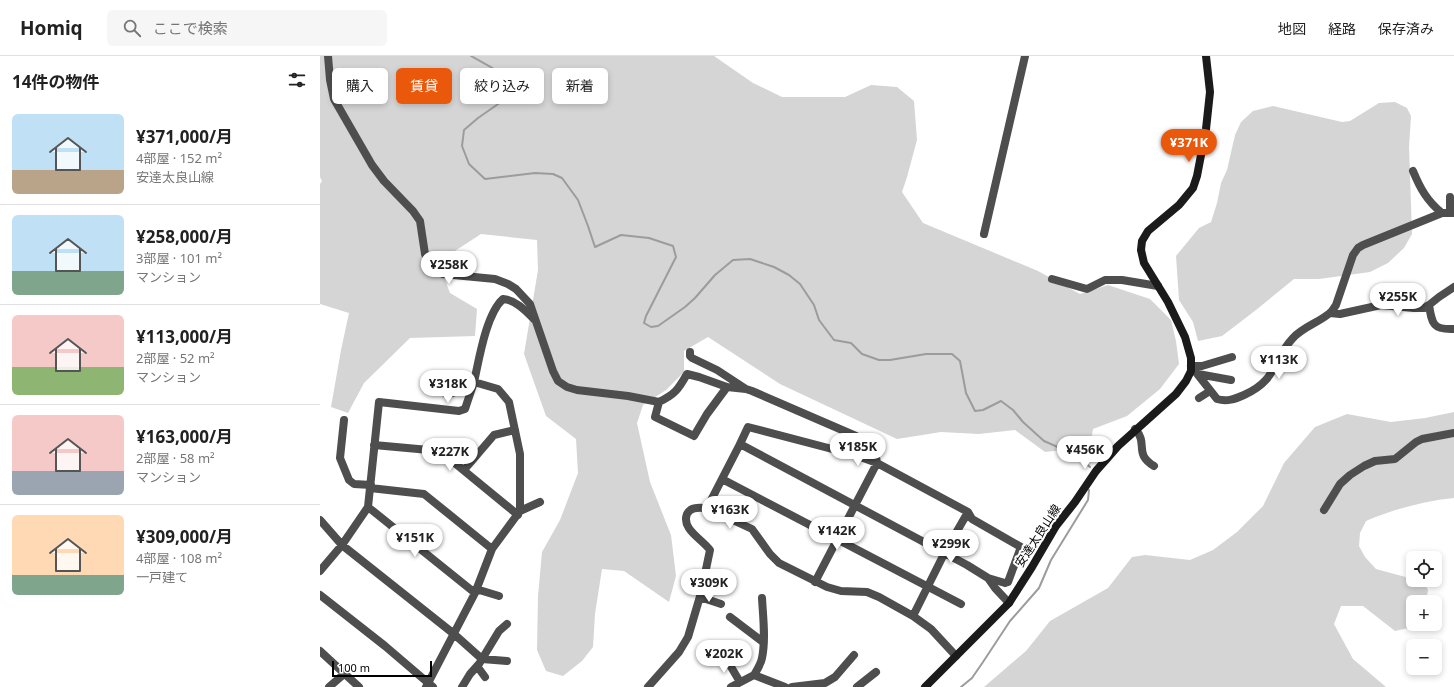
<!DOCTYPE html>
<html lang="ja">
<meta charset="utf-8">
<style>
:root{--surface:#fff;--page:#f6f6f6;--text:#222;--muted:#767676;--line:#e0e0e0;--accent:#ea580c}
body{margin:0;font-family:"Noto Sans","Noto Sans JP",sans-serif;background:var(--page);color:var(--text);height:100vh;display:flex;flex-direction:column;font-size:15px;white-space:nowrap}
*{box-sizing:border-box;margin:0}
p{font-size:13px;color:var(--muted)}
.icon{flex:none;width:22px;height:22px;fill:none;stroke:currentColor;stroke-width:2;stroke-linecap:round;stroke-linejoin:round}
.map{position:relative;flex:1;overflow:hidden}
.details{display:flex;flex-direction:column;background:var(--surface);width:320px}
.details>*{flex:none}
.top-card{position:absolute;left:12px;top:12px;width:380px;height:36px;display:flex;gap:8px}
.tools{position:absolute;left:1086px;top:495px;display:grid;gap:8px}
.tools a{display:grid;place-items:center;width:36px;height:36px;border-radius:6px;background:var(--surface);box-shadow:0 2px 6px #0003;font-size:20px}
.scale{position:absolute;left:12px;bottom:10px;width:100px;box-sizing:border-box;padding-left:4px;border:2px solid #000;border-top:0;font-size:11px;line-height:14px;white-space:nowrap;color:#000;-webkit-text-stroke:3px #fff;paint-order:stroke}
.price{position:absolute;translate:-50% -34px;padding:0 9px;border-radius:14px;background:#fff;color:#222;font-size:13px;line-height:26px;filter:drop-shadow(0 1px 2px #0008)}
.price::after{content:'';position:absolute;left:50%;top:24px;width:12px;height:9px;margin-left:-6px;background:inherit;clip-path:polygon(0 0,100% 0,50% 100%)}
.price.current{background:var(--accent);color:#fff}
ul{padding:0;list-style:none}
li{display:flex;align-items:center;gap:12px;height:100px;padding:0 12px}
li+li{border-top:1px solid var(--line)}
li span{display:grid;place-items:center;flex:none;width:112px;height:80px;border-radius:6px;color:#555}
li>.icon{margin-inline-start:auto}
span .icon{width:48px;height:48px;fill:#fffc;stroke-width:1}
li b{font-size:17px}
h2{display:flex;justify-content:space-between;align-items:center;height:48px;padding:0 12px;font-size:17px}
.pill{padding:0 14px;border-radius:6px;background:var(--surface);box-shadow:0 2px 6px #0003;font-size:14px;line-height:36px}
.pill.current{background:var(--accent);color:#fff}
header{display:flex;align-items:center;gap:24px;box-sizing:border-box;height:56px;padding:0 20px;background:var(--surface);border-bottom:1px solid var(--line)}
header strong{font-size:19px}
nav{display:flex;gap:22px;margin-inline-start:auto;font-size:14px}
.search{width:280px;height:36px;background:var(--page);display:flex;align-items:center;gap:10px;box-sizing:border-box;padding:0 14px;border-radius:6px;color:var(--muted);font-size:15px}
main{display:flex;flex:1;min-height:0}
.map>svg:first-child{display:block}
.green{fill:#d5d5d5}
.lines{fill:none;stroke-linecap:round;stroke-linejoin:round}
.stream{stroke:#9c9c9c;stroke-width:2}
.minor{stroke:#4e4e4e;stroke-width:8}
.tertiary{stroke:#4e4e4e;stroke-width:8}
.secondary{stroke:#1b1b1b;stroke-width:8}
.labels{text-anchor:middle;stroke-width:4;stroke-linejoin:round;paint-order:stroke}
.street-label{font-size:12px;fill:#000;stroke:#fff}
</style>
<header>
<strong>Homiq</strong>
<div class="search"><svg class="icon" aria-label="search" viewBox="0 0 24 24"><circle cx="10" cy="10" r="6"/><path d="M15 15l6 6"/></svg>ここで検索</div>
<nav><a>地図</a><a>経路</a><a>保存済み</a></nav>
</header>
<main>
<section class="details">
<h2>14件の物件<svg class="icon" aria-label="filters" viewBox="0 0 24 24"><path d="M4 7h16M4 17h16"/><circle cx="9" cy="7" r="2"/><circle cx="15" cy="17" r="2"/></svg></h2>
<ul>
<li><span style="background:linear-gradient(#bfe0f5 70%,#b9a48a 0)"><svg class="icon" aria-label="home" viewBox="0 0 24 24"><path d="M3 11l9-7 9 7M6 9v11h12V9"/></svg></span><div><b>¥371,000/月</b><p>4部屋 · 152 m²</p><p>安達太良山線</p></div></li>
<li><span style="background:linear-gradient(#bfe0f5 70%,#7fa58c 0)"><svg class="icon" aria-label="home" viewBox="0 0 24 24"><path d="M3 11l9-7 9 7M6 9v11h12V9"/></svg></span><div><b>¥258,000/月</b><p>3部屋 · 101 m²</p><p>マンション</p></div></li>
<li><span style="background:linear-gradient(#f6c9c9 65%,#8fb573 0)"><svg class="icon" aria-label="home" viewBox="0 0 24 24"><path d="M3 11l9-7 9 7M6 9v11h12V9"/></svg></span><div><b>¥113,000/月</b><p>2部屋 · 52 m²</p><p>マンション</p></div></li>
<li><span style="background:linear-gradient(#f6c9c9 70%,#9aa5b1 0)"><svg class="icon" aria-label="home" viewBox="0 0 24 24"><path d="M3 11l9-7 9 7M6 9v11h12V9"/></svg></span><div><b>¥163,000/月</b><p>2部屋 · 58 m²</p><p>マンション</p></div></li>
<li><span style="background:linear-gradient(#ffd9b3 75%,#7fa58c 0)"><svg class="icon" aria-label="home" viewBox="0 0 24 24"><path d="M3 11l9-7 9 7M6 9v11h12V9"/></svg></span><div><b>¥309,000/月</b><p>4部屋 · 108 m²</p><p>一戸建て</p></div></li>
</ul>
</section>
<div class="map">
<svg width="1134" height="631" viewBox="0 0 1134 631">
<rect width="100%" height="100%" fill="#fff"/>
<path class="green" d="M0,0H394L433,27L462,41H525L551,29L577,31L594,45L597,84L587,121L582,136L603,167L718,215L760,238L788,229L830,243L851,264L856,285L859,308L840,333L807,360L773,373L770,391L725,396L695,374L659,378L621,376L577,383L460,328L388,281L364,295V316L346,334L323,349L317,367L330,426L351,479L356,520L349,546L304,515L282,513L275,558L273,591L262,605L243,620L226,615L217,594L218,540L222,496L240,464L258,417L256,383L226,360L204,298L218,214L217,184L161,178L118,206L130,237L157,253L155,280L90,282L44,327L28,357L11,351L21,294L29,257L0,248V128L2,125L0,121Z
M1075,46L1087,52L1091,60L1089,91L1092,178L1084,192L1068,207L1050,216L999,223H974L936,254L902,280L878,285L873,266L859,244L856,200L879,172L891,166L897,147L901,127L907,114L915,79L921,66L933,55L953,50L1022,66L1030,65L1059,47Z
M1134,356V442C1104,445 1074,453 1046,465L1040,477L1039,490L1045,501L1056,513L1104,526L1108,534L1106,546H1093V568H1095L1093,571L1075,575L1043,550H1021L1014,568L1033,603L1066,631H664L706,595L730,565L788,532L812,501L825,499L870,504L893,494L917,476L943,450L964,407L995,371L1027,358L1071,366L1105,362Z"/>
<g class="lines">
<path class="stream" d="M151,0L192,23L194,29L181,46L158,62L144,74L142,90L149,108L165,123L215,117L233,118L242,122L258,144L268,170L275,191L301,179L329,182L353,190L356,201L326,260L324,267L331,271L338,270L365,251L375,242L395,219L413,204L430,203L454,211L469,219L480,228L494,249L499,264L514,284L531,287L542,298L559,304H570L606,298H632L640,305L646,337L655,355L663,354L681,345L693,354L703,366L724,385L756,399L770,411
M641,631L652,622L663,606L690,565L719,532L731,504L768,444L769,434"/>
<path class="minor" d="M8,0L10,24L14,43L52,109L64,125L93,155L100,165L105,198L108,205L113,212L123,218L175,223L188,228L196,233L210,248L233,315L238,325L247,331L257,334L308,340L339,346
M1093,115C1100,132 1107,145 1122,157
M1130,156V141
M664,178L705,0
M732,223L767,233L785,224H802L838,230
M1109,249C1112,268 1113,274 1134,273
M1010,257L1020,258L1061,249L1094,252H1104L1109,249L1119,241L1134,231
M370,296V300L372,302L397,314L426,333
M871,310L897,343C907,346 915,343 924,339C958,324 952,304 973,282C984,270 1001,266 1012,255L1016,249L1033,199L1038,192L1043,189L1122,157H1134
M871,310H882L912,301
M878,318L911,324
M118,323C123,352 141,330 154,326C159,304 166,258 183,243C196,244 206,255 215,264
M407,331L379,321L367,318C358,334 355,338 339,346L335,361L374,380L387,358L407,331L426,333L432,335L536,380C546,387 556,394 557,407L495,526
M879,342L890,335
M24,364L20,402L29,424L34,428L51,429
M815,373C829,388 813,397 834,410
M420,388L428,371L535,399L557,407L648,456
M54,389L120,395L198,459
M144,414L174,379L195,374
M402,423L641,548
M50,432L104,438L172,493
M48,451L155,537
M1004,454L1020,428L1030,419L1044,410L1055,405L1075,403L1096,386L1102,383L1134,377
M200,455L220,446
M0,464L22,489L134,578L162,603L187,605
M0,515L22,489L48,451L59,346L139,355L145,353L154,326L178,333L189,346L200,398V455L172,493L155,537L106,631
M156,533L179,540
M380,541L401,548
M593,560L625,496L648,456L652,463L701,491L688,526L685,527L668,522
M410,561L443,586
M0,595L39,631
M404,599L420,626
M636,600L611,573L593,560L559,541L547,536L521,535L507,531L459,507L450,498L432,473L387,452L420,388L647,509L668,522L675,532L689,547
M157,610L165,621
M434,619C437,614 441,608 442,602C446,583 443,561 442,542
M9,631L24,618
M142,631L150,618L159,608L179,575L187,568
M328,631L359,596L368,581L381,537L390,494C382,483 361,473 367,458C371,450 380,452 387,452
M411,631L434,619L465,631
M472,631L505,627L515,621L534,599
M537,631L556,616"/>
<path class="tertiary" d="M0,539L65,590L113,631"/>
<path class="secondary" d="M605,631L689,547L712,511L736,470L755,446L776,415L798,390L856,338L866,325L871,315V302L865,281L848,246L824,207L821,194L822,185L828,175L859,149L873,132L877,120L886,73L890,36L886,0"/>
</g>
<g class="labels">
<g class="street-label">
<text transform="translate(718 480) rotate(-57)" y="4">安達太良山線</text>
</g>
</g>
</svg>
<div class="tools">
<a><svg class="icon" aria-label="locate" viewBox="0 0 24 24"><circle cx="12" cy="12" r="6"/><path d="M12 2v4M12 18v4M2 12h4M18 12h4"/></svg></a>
<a>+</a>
<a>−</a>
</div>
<div class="scale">100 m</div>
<b class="price current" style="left:869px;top:107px">¥371K</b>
<b class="price" style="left:129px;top:229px">¥258K</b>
<b class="price" style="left:1078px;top:261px">¥255K</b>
<b class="price" style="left:959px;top:324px">¥113K</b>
<b class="price" style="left:128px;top:348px">¥318K</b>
<b class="price" style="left:538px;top:411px">¥185K</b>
<b class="price" style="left:765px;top:414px">¥456K</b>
<b class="price" style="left:130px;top:416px">¥227K</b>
<b class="price" style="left:410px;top:474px">¥163K</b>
<b class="price" style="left:517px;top:495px">¥142K</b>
<b class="price" style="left:95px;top:502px">¥151K</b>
<b class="price" style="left:631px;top:508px">¥299K</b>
<b class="price" style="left:389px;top:547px">¥309K</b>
<b class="price" style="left:404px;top:618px">¥202K</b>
<div class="top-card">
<a class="pill">購入</a>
<a class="pill current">賃貸</a>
<a class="pill">絞り込み</a>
<a class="pill">新着</a>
</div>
</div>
</main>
